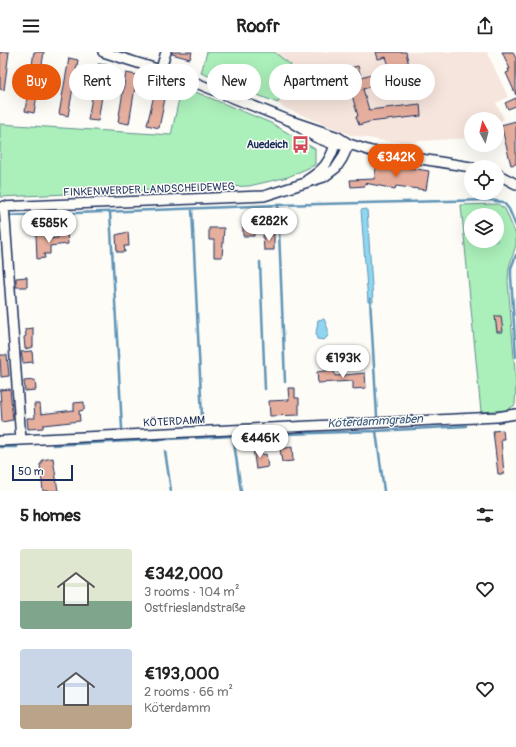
<!DOCTYPE html>
<meta charset="utf-8">
<style>
:root{--surface:#fff;--page:#f6f6f6;--text:#222;--muted:#767676;--accent:#ea580c}
body{margin:0;font-family:Pangolin,sans-serif;background:var(--page);color:var(--text);height:100vh;display:flex;flex-direction:column;font-size:15px;white-space:nowrap}
*{box-sizing:border-box;margin:0}
p{font-size:13px;color:var(--muted)}
.icon{flex:none;width:22px;height:22px;fill:none;stroke:currentColor;stroke-width:2;stroke-linecap:round;stroke-linejoin:round}
.map{position:relative;height:439px;overflow:hidden}
.sheet{display:flex;flex-direction:column;background:var(--surface);flex:1}
.sheet>*{flex:none}
.hud{position:absolute;left:12px;top:12px;width:492px;height:36px;display:flex;gap:8px}
.needle{width:26px;rotate:353deg}
.tools{position:absolute;left:464px;top:60px;display:grid;gap:8px}
.tools a{display:grid;place-items:center;width:40px;height:40px;border-radius:50%;background:var(--surface);box-shadow:0 4px 16px #0002;font-size:20px}
.scale{position:absolute;left:12px;bottom:10px;width:61px;box-sizing:border-box;padding-left:4px;border:2px solid #1b2f5e;border-top:0;font-size:11px;line-height:14px;white-space:nowrap;color:#1b2f5e;-webkit-text-stroke:3px #fdfcf7;paint-order:stroke}
.price{position:absolute;translate:-50% -34px;padding:0 9px;border-radius:14px;background:#fff;color:#222;font-size:13px;line-height:26px;filter:drop-shadow(0 1px 2px #0008)}
.price::after{content:'';position:absolute;left:50%;top:24px;width:12px;height:9px;margin-left:-6px;background:inherit;clip-path:polygon(0 0,100% 0,50% 100%)}
.price.selected{background:var(--accent);color:#fff}
ul{padding:0;list-style:none}
li{display:flex;align-items:center;gap:12px;height:100px;padding:0 20px}
li span{display:grid;place-items:center;flex:none;width:112px;height:80px;border-radius:4px;color:#555}
li>.icon{margin-inline-start:auto}
span .icon{width:48px;height:48px;fill:#fffc;stroke-width:1}
li b{font-size:17px}
h2{display:flex;justify-content:space-between;align-items:center;height:48px;padding:0 20px;font-size:17px}
.chip{padding:0 14px;border-radius:18px;background:var(--surface);box-shadow:0 4px 16px #0002;font-size:14px;line-height:36px}
.chip.selected{background:var(--accent);color:#fff}
header{display:flex;justify-content:space-between;align-items:center;height:52px;padding:0 20px;background:var(--surface);font-size:18px;font-weight:800}
.map>svg:first-child{display:block}
.built{fill:#f6e5dc}
.green{fill:#abefba;stroke:#638f8c;fill-rule:evenodd}
.water{fill:#8fd7f0;stroke:#6194b6}
.lines{fill:none;stroke-linecap:round;stroke-linejoin:round}
.stream{stroke:#6194b6;stroke-width:2.5}
.building{fill:#e6ae9d;stroke:#1b2f5e}
.minor-casing{stroke:#1b2f5e;stroke-width:12}
.minor{stroke:#fdfcf7;stroke-width:9}
.labels{text-anchor:middle;stroke-width:3;stroke-linejoin:round;paint-order:stroke}
.poi-label{font-size:11px;font-weight:bold;fill:#1b2f5e;stroke:#fdfcf7;text-anchor:end}
.street-label{font-size:11px;fill:#1b2f5e;stroke:#fdfcf7}
.water-label{font-size:12px;font-style:italic;fill:#385982;stroke:#fdfcf7}
</style>
<header><svg class="icon" aria-label="menu" viewBox="0 0 24 24"><path d="M4 6h16M4 12h16M4 18h16"/></svg>Roofr<svg class="icon" aria-label="share" viewBox="0 0 24 24"><path d="M12 15V3M7 8l5-5 5 5M5 13v7h14v-7"/></svg></header>
<div class="map">
<svg width="516" height="439" viewBox="0 0 516 439">
<rect width="100%" height="100%" fill="#fdfcf7"/>
<filter id="ink" filterUnits="userSpaceOnUse"><feTurbulence type="fractalNoise" baseFrequency=".025" numOctaves="2"/><feDisplacementMap in="SourceGraphic" scale="8" xChannelSelector="R" yChannelSelector="G"/><feConvolveMatrix kernelMatrix="1 2 1 2 8 2 1 2 1" color-interpolation-filters="sRGB"/></filter>
<g filter="url(#ink)">
<path class="built" d="M274,0H487L508,45L496,51L504,67L497,71V67H471V86L403,90L384,89L351,83L282,55V54L278,51L291,13Z"/>
<path class="green" d="M207,0H274L291,13L278,51L201,21Z
M181,38L193,39L271,71L315,97V113L288,125L249,134L0,145V72L171,83Z
M498,152L505,157L516,183V193L509,215L508,229L516,332L515,353L507,358L481,360L461,153ZM471,163H497V189H471Z"/>
<path class="water" d="M367,157L373,250H368L361,158Z
M324,267L328,277V284L324,288L317,287L316,282L318,268Z"/>
<g class="lines">
<path class="stream" d="M278,153L285,330
M192,157L202,365
M110,160L122,376
M0,164L278,153L489,148L503,150L509,157L516,174
M516,203L511,216V224L516,305
M260,210L265,337
M370,247L377,364
M376,379L384,439
M285,382L376,379L466,374
M233,384L241,439
M196,386L271,382
M53,393L188,386
M0,395H17
M165,399L171,439"/>
</g>
<path class="building" d="M0,0H9L4,38L0,37Z
M34,0H44L34,61L25,59Z
M172,0H192L190,7L172,2Z
M376,0H406L411,23L363,37L369,58L420,52L421,64L369,70L359,73L356,65L358,64L351,40L349,41L347,32H349L345,17L358,14L361,25L390,17L386,5L378,7Z
M502,0H513L516,7V43L506,21L509,20L508,17H510Z
M69,6L78,8L68,64L59,62Z
M98,12L107,13L98,69L88,68Z
M126,21L137,23L129,72L118,70Z
M157,30L168,32L159,76L147,73Z
M516,46V54L508,57L505,51Z
M516,69V112L511,113L501,73Z
M377,111L429,119L426,138L396,134L395,137L365,131V134L351,135L350,128L374,127Z
M243,172H254V184H243Z
M209,176H224L222,205H214V188H209Z
M128,180L129,194H124L125,200H117L116,183Z
M45,181V187L58,186L57,182L67,181L68,192L50,194V202H44L45,206L37,207L36,182Z
M274,182V198H264L263,183Z
M27,225V235H16V226Z
M495,264H501L503,280H497Z
M33,276V295L25,297L24,285L26,284L25,277Z
M32,299L33,310L23,311L21,300Z
M0,303H7L9,324L1,325Z
M334,318L335,324L365,321L366,336L353,337V329L318,331L317,320Z
M35,328L36,338L25,339L24,329Z
M288,336H295V346H299V363L270,364L269,349L289,348Z
M10,337L13,368L2,370L0,338Z
M84,350V358L79,359L80,369L43,373V376L28,377L27,366H35L34,352H40L41,362L74,358V351Z
M503,378L504,387H501L504,422H498L493,379Z
M260,395L261,403L266,402L268,415L256,417L253,396Z
M292,395L293,409L282,410L280,397Z
M53,406L58,439H43L40,412H42V408Z"/>
<g class="lines">
<defs>
<path id="minor" d="M103,0L179,24L288,68L338,85L349,92L371,99L471,115
M161,17L166,0
M294,72L315,85L335,93L349,92
M497,122L516,132
M307,128C323,118 329,111 335,93
M4,154L21,388
M0,155L264,144L324,125L336,116L342,107L349,92
M0,389L497,365L516,362"/>
</defs>
<use href="#minor" class="minor-casing"/>
<use href="#minor" class="minor"/>
</g>
</g>
<defs>
<symbol id="bus-bare" viewBox="-9 -9 18 18"><path d="M-5-6H5V4H4V6H2V4H-2V6H-4V4H-5ZM-3.5-4V0h7V-4ZM-3.5 1.2v1.5H-2V1.2ZM2 1.2v1.5H3.5V1.2Z" fill="#d1495b" stroke="#fdfcf7" stroke-width="2.5" paint-order="stroke"/></symbol>
</defs>
<g fill-rule="evenodd">
<use href="#bus-bare" x="288" y="80" width="25" height="25"/>
</g>
<g class="labels">
<g class="poi-label">
<text x="288" y="96">Auedeich</text>
</g>
<g class="street-label">
<text transform="translate(149 137) rotate(-2)" y="4">FINKENWERDER LANDSCHEIDEWEG</text>
<text transform="translate(174 369) rotate(-3)" y="4">KÖTERDAMM</text>
</g>
<g class="water-label">
<text transform="translate(375 369) rotate(-3)" y="4">Köterdammgraben</text>
</g>
</g>
</svg>
<div class="tools">
<a><svg class="needle" viewBox="-14 -14 28 28"><path d="M0-13l5 13h-10z" fill="#e53935"/><path d="M0 13l5-13h-10z" fill="#767676"/></svg></a>
<a><svg class="icon" aria-label="locate" viewBox="0 0 24 24"><circle cx="12" cy="12" r="6"/><path d="M12 2v4M12 18v4M2 12h4M18 12h4"/></svg></a>
<a><svg class="icon" aria-label="layers" viewBox="0 0 24 24"><path d="M12 4l9 5-9 5-9-5zM3 14l9 5 9-5"/></svg></a>
</div>
<div class="scale">50 m</div>
<b class="price selected" style="left:396px;top:126px">€342K</b>
<b class="price" style="left:269px;top:190px">€282K</b>
<b class="price" style="left:49px;top:192px">€585K</b>
<b class="price" style="left:343px;top:327px">€193K</b>
<b class="price" style="left:260px;top:407px">€446K</b>
<div class="hud">
<a class="chip selected">Buy</a>
<a class="chip">Rent</a>
<a class="chip">Filters</a>
<a class="chip">New</a>
<a class="chip">Apartment</a>
<a class="chip">House</a>
</div>
</div>
<section class="sheet">
<h2>5 homes<svg class="icon" aria-label="filters" viewBox="0 0 24 24"><path d="M4 7h16M4 17h16"/><circle cx="9" cy="7" r="2"/><circle cx="15" cy="17" r="2"/></svg></h2>
<ul>
<li><span style="background:linear-gradient(#dfe7d0 65%,#7fa58c 0)"><svg class="icon" aria-label="home" viewBox="0 0 24 24"><path d="M3 11l9-7 9 7M6 9v11h12V9"/></svg></span><div><b>€342,000</b><p>3 rooms · 104 m²</p><p>Ostfrieslandstraße</p></div><svg class="icon" aria-label="heart" viewBox="0 0 24 24"><path d="M12 20l-8-8c-3-5 5-10 8-4 3-6 11-1 8 4z"/></svg></li>
<li><span style="background:linear-gradient(#c9d6e8 70%,#b9a48a 0)"><svg class="icon" aria-label="home" viewBox="0 0 24 24"><path d="M3 11l9-7 9 7M6 9v11h12V9"/></svg></span><div><b>€193,000</b><p>2 rooms · 66 m²</p><p>Köterdamm</p></div><svg class="icon" aria-label="heart" viewBox="0 0 24 24"><path d="M12 20l-8-8c-3-5 5-10 8-4 3-6 11-1 8 4z"/></svg></li>
</ul>
</section>
